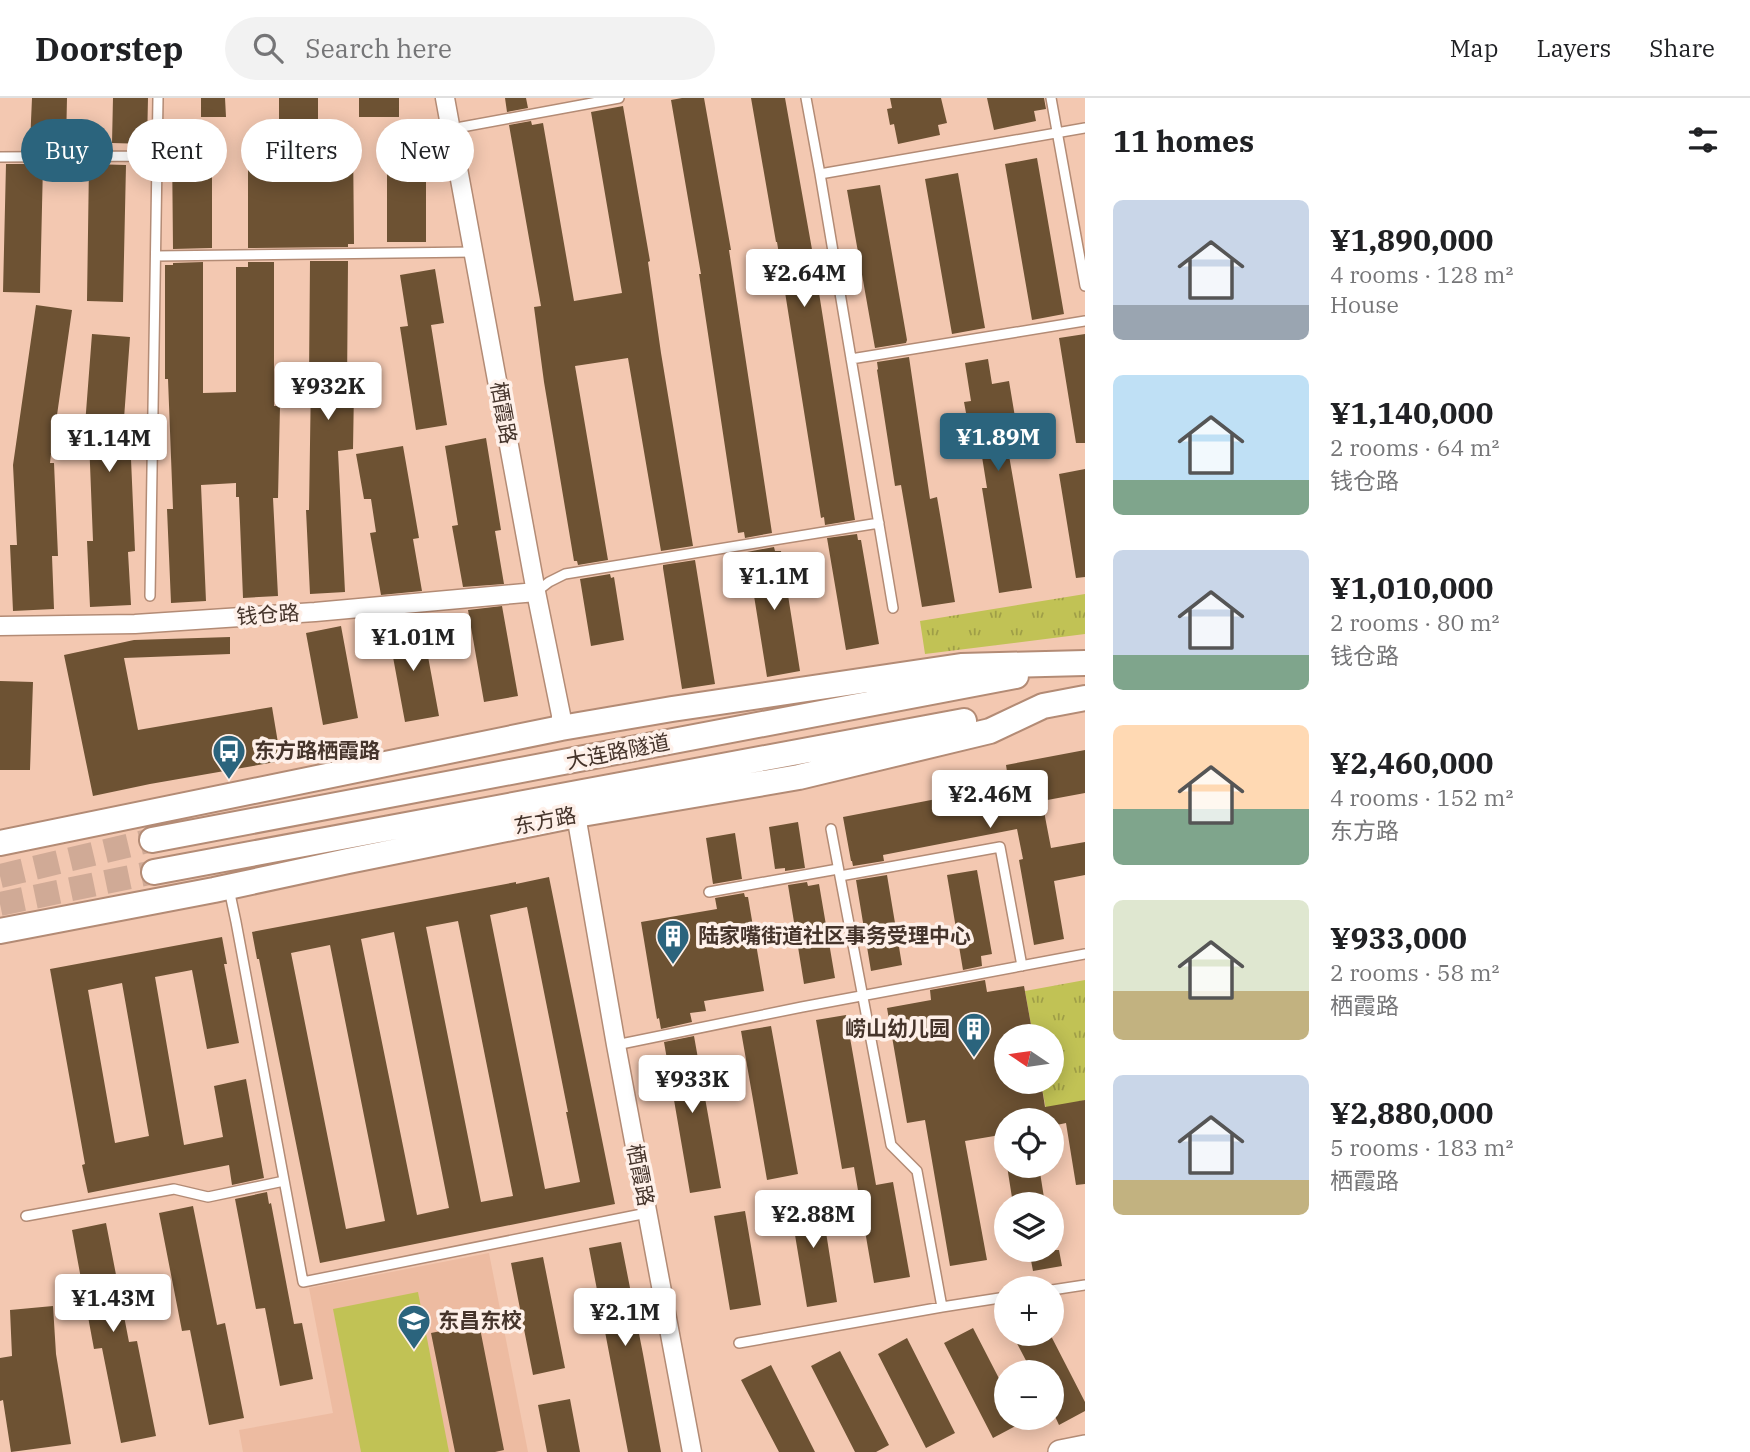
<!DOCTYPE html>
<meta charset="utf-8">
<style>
:root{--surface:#fff;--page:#f2f2f2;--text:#202124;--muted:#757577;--line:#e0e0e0;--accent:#2b647d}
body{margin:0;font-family:"IBM Plex Serif","Noto Sans SC",serif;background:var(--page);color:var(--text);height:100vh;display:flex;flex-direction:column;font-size:26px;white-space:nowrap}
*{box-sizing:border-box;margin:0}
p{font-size:23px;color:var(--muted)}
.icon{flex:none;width:38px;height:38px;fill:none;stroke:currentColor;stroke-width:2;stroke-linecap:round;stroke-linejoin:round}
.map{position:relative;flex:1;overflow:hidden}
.panel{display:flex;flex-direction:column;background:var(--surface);width:665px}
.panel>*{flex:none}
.banner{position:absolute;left:21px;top:21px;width:665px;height:63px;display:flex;gap:14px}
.needle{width:46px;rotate:283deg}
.tools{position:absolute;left:994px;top:926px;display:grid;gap:14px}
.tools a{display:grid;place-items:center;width:70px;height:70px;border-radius:50%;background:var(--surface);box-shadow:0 4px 18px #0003;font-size:35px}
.price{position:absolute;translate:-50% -60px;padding:0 16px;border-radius:7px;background:#fff;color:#222;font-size:23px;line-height:46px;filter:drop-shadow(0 2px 4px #0008)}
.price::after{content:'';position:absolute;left:50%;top:42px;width:21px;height:16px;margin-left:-10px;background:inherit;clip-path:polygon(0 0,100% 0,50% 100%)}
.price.selected{background:var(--accent);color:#fff}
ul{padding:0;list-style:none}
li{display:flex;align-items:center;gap:21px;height:175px;padding:0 28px}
li span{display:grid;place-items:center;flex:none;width:196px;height:140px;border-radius:10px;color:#555}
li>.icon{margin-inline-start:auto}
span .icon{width:84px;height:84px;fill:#fffc;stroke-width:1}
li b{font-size:30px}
h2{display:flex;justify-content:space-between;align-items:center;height:84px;padding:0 28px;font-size:30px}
.pill{padding:0 24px;border-radius:32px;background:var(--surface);box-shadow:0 4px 18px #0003;font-size:24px;line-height:63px}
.pill.selected{background:var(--accent);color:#fff}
header{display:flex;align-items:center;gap:42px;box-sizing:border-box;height:98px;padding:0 35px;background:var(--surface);border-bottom:2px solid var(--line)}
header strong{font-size:33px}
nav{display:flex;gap:38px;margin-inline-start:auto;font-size:24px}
.search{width:490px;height:63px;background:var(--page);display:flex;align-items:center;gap:18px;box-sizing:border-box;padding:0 24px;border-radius:38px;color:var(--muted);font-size:26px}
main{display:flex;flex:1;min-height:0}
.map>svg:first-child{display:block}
.built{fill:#edbba1}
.grass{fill:#c1c255}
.park{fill:url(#park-tufts)}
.building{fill:#6d5233;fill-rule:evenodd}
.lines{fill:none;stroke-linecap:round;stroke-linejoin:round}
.secondary-tunnel{stroke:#d0aa96;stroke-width:24;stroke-dasharray:24 12;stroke-linecap:butt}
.service-casing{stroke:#b38b75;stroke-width:12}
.minor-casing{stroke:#b38b75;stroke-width:21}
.tertiary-casing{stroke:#b38b75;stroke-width:26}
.secondary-casing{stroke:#b38b75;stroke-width:28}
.service{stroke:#fff;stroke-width:9}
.minor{stroke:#fff;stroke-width:18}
.tertiary{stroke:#fff;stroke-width:23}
.secondary{stroke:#fff;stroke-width:24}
.labels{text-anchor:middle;stroke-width:7;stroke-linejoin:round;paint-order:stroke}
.street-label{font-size:21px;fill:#45342b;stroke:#fef0e9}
.poi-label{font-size:21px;font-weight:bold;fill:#45342b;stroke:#fef0e9;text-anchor:start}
</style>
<header>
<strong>Doorstep</strong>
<div class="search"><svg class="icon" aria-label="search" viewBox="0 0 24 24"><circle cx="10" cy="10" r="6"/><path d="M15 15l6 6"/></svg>Search here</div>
<nav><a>Map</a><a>Layers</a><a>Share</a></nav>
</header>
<main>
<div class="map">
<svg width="1085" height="1354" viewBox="0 0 1085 1354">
<defs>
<pattern id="park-tufts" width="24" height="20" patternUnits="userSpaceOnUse" patternTransform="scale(1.75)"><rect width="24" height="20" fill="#c1c255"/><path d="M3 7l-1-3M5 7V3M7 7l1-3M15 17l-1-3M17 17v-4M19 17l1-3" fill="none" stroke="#9f9e47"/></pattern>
</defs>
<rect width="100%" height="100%" fill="#f3c8b1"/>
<path class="built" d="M489,1155L528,1354H243L239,1332L333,1315L309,1190Z"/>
<path class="grass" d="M418,1194L449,1354H361L333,1211Z"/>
<path class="park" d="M1085,496V536L925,556L920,523Z
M1085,882V1002L1047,1017L1041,984H1052V938H1033L1025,893Z"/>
<path class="building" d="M32,0H67L66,47L30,46Z
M113,0H148L147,46L112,45Z
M201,0H225L226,19H201Z
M279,0H318V42H353L354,146H348V149L248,150V45H279Z
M359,0H399V19H359Z
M505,0H526L528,10L507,14Z
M682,0H704L731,152H729L772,435L745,440L744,434L738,435L699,176H701L671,2Z
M751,0H785L813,157L855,422L825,427L824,419L821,420L777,144H776Z
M890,0H941L947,25L938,27L940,37L898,46L894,26L890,27L887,11L892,10Z
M987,0H1044L1046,11L1034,13L1036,23L994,32Z
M623,8L650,163L648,164L661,255L693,448L661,453L628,260L575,268L608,462L578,467L577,463H574L544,284L534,209L541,208L509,27L531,23L532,27L543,25L574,203L622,195L591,14Z
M387,39H426V144H387Z
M172,47H212V150L173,151Z
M1037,60L1064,216L1032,222L1005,66Z
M6,66H43L40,195L3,194Z
M89,66L126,67L123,204L87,203Z
M958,75L985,230L952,236L925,81Z
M880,87L907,242L906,245L875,250L847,92Z
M310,163H348L347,291H354L353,351L338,353L345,494L310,496L306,412H309L311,280H309Z
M203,164V295L236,294V169H248V164H274V308H280L278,400H273L278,498L243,500L239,399H236V385L201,387L206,503L171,505L167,411H173L168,281H165V167H173V165Z
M435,171L444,225L431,227L447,327L416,332L400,229L408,228L400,177Z
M36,207L72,212L54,338H53L50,365H54L58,458H52L54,511L13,513L10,447H17L13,367Z
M92,236L130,239L121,361H131L135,453L128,454L131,507L90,509L87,443H93L89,341L84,340Z
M1085,236V345H1076L1059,240Z
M909,259L930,401L937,399L955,504L922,509L901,387L895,388L877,272L878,271L877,264Z
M988,261L992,286L1009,283L1019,343L1007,346L1032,490L999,495L982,390H987L979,340L971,342L964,304L971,303L965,265Z
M486,340L501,432L495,433L504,486L463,489L452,428L458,427L445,348Z
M403,348L419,440L413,441L422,493L381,497L370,435L376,434L371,401H364L356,356Z
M1085,371V479L1076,480L1059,376Z
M857,436L858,442H861L879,546L846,552L827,440Z
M774,449L775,453H781L800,573L767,579L747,454Z
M695,462L715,586L682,591L663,470V467Z
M610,476L611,480L614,479L624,542L591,548L580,481Z
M502,508L518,598L484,604L468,512Z
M422,526L439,618L405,624L388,532Z
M341,528L358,620L323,627L306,535Z
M230,539V556L124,560L138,632L272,609L281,663L150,686L93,698L64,557L134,542Z
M0,583L33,584L30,672H0Z
M1085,652V695L1042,703L1051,750L1085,744V777L1054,783L1064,841L1034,847L1019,762L1023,761L1017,731L883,757L884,763L853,768L852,763H851L843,719L1009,687L1006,667Z
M798,724L805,770L785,773V770L775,771L769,729Z
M735,735L742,781L713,786L706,740Z
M977,772L992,856L981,858L982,868L963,872L947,777Z
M887,777L902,867L871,873L856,782Z
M549,779L615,1106L320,1165L259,861H257L252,834L516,784V786ZM527,809L568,1014H566L580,1084L545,1091L490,817ZM458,823L513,1098L481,1104L426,829ZM394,834L449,1110L417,1117L361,841ZM330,847L385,1123L346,1131L291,855Z
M807,784L808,788L819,786L835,880L804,886L788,787Z
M744,795L745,799H748L764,893L704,903L706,913L690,915L692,924L661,931L659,920L657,921L641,824L717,811L715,800Z
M222,839L227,866H224L239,945L207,951L192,872L155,879L184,1047L223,1039L214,988L246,981L264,1080L232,1087L229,1067L88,1095L82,1067L85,1066L50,871ZM122,885L149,1038L115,1045L88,892Z
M985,882L987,894L1024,888L1033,938H1006V984H1041L1045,1009L1085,1002V1086L1076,1087L1066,1025L1052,1028V1022H1006V1036L965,1043L987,1162L950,1168L925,1022L907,1025L887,910L931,902L930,892Z
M846,917L876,1087L893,1084L910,1179L874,1185L854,1069L842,1071L816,922Z
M771,928L798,1076L767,1082L741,933Z
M694,938L721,1090L690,1095L664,944Z
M1007,1068H1039L1045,1106H1013Z
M267,1094L269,1106L271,1105L294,1226L302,1225L313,1281L280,1288L265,1210L256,1211L235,1101Z
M820,1096L837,1204L807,1209L789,1101Z
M193,1108L217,1227L225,1225L244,1320L209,1327L190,1232L182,1233L159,1115Z
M745,1113L761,1207L730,1212L714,1118Z
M106,1125L129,1244L137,1243L156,1338L121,1345L102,1250L94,1251L72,1132Z
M621,1144L643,1256L661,1354H628L589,1150Z
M1029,1152H1059L1062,1168L1033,1173Z
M543,1159L565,1270L533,1277L511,1165Z
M53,1208L56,1256L71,1346L11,1354L3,1302L0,1303V1260L12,1258L10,1212Z
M476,1210L504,1352L495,1354H455L431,1235L461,1229L458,1214Z
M973,1230L1006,1294V1320H1031L993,1340L944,1245Z
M1012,1236H1050L1085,1304V1313L1059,1327L1052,1312V1274H1032Z
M907,1240L955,1335L926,1350L878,1256Z
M840,1253L889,1347L876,1354H855L811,1268Z
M771,1267L815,1354H779L741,1282Z
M570,1301L580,1354H547L538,1307Z"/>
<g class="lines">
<path class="secondary-tunnel" d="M0,778L152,742
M0,806L154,774"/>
<defs>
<path id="service" d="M806,0L820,76L1085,30
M1051,0L1085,188
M451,31L619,0
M0,59L156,58
M820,76L893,510
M156,158L474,154
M851,261L1085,223
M536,494L549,484L565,476L879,425
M150,498L158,0
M840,778L1000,749L1022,868
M229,791L236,824L303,1184L647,1115
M709,794L838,771
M616,947L802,909L1085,856
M26,1118L174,1091L208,1099L284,1083
M1052,1192L1085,1187
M942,1209L1006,1199
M739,1245L942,1209L917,1073L891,1047L831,731"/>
<path id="minor" d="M445,0L536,494L561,617V630
M0,528L135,526L315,514L536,494
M576,717L616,947L692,1354"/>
<path id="tertiary" d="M1060,1354L1085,1349"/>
<path id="secondary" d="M152,742L1016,578
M0,745L561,630L672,611L961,568L1085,565
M154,774L964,623
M0,833L214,792L348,763L576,717L799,679L990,633L1043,608L1085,600"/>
</defs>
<use href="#service" class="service-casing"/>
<use href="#minor" class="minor-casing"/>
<use href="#tertiary" class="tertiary-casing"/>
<use href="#secondary" class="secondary-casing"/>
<use href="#service" class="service"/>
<use href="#minor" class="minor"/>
<use href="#tertiary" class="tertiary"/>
<use href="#secondary" class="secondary"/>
</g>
<defs>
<symbol id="bus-pin" viewBox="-11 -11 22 30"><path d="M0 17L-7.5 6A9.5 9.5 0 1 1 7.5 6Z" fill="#2b647d" stroke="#fef0e9"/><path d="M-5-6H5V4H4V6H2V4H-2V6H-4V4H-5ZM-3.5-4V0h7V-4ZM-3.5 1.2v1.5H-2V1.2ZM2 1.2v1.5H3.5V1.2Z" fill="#fff"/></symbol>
<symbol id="building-pin" viewBox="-11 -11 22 30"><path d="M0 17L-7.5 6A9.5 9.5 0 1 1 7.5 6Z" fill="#2b647d" stroke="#fef0e9"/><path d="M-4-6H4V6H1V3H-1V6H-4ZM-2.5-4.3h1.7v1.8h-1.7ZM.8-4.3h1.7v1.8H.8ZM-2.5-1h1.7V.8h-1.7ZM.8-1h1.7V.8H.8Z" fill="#fff"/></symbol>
<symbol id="school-pin" viewBox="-11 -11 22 30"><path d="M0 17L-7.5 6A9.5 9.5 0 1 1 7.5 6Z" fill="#2b647d" stroke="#fef0e9"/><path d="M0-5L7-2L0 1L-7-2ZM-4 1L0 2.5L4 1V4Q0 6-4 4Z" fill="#fff"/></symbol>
</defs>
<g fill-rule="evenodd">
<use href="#bus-pin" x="210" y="634" width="38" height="52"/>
<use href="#building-pin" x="654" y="819" width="38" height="52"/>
<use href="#building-pin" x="955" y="912" width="38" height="52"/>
<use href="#school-pin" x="395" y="1204" width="38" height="52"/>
</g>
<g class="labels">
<g class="street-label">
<text transform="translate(503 315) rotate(80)" y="7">栖霞路</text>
<text transform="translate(268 517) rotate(-4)" y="7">钱仓路</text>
<text transform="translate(618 654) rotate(-11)" y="7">大连路隧道</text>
<text transform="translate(545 723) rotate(-11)" y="7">东方路</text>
<text transform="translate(640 1077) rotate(79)" y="7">栖霞路</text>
</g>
<g class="poi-label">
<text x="254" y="660">东方路栖霞路</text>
<text x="698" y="845">陆家嘴街道社区事务受理中心</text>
<text x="950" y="938" text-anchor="end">崂山幼儿园</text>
<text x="438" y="1230">东昌东校</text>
</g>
</g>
</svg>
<div class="tools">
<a><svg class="needle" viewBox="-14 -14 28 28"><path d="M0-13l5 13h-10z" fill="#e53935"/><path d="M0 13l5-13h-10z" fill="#757577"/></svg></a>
<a><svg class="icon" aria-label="locate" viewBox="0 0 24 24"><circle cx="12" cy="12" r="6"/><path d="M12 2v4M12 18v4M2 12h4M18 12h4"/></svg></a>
<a><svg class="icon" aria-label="layers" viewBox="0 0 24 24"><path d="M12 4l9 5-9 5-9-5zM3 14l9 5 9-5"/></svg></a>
<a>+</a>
<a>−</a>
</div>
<b class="price" style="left:804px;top:211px">¥2.64M</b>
<b class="price" style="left:328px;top:324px">¥932K</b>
<b class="price selected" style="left:998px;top:375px">¥1.89M</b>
<b class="price" style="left:109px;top:376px">¥1.14M</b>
<b class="price" style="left:774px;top:514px">¥1.1M</b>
<b class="price" style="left:413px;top:575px">¥1.01M</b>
<b class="price" style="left:990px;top:732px">¥2.46M</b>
<b class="price" style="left:692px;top:1017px">¥933K</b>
<b class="price" style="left:813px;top:1152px">¥2.88M</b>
<b class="price" style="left:113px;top:1236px">¥1.43M</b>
<b class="price" style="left:625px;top:1250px">¥2.1M</b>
<div class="banner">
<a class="pill selected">Buy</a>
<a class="pill">Rent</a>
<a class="pill">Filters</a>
<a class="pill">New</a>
</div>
</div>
<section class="panel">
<h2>11 homes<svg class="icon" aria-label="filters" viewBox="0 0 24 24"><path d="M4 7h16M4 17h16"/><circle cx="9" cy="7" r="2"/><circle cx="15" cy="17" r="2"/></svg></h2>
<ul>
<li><span style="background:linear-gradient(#c9d6e8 75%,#9aa5b1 0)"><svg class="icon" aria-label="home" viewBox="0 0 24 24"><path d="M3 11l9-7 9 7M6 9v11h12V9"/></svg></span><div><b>¥1,890,000</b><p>4 rooms · 128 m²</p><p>House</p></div></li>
<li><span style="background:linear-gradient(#bfe0f5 75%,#7fa58c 0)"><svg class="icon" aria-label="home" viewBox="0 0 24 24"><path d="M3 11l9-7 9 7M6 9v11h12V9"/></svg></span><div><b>¥1,140,000</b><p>2 rooms · 64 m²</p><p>钱仓路</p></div></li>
<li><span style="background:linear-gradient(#c9d6e8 75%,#7fa58c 0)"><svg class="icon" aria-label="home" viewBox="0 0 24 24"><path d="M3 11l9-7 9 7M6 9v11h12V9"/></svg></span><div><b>¥1,010,000</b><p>2 rooms · 80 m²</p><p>钱仓路</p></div></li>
<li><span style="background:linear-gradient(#ffd9b3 60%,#7fa58c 0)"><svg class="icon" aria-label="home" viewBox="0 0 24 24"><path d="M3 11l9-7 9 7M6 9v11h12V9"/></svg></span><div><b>¥2,460,000</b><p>4 rooms · 152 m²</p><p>东方路</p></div></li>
<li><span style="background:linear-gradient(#dfe7d0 65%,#c2b280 0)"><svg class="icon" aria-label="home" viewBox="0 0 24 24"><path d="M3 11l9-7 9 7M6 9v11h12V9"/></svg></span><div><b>¥933,000</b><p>2 rooms · 58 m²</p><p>栖霞路</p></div></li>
<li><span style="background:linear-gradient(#c9d6e8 75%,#c2b280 0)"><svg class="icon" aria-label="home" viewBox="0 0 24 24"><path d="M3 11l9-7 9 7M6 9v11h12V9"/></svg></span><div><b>¥2,880,000</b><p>5 rooms · 183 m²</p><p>栖霞路</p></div></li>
</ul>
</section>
</main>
